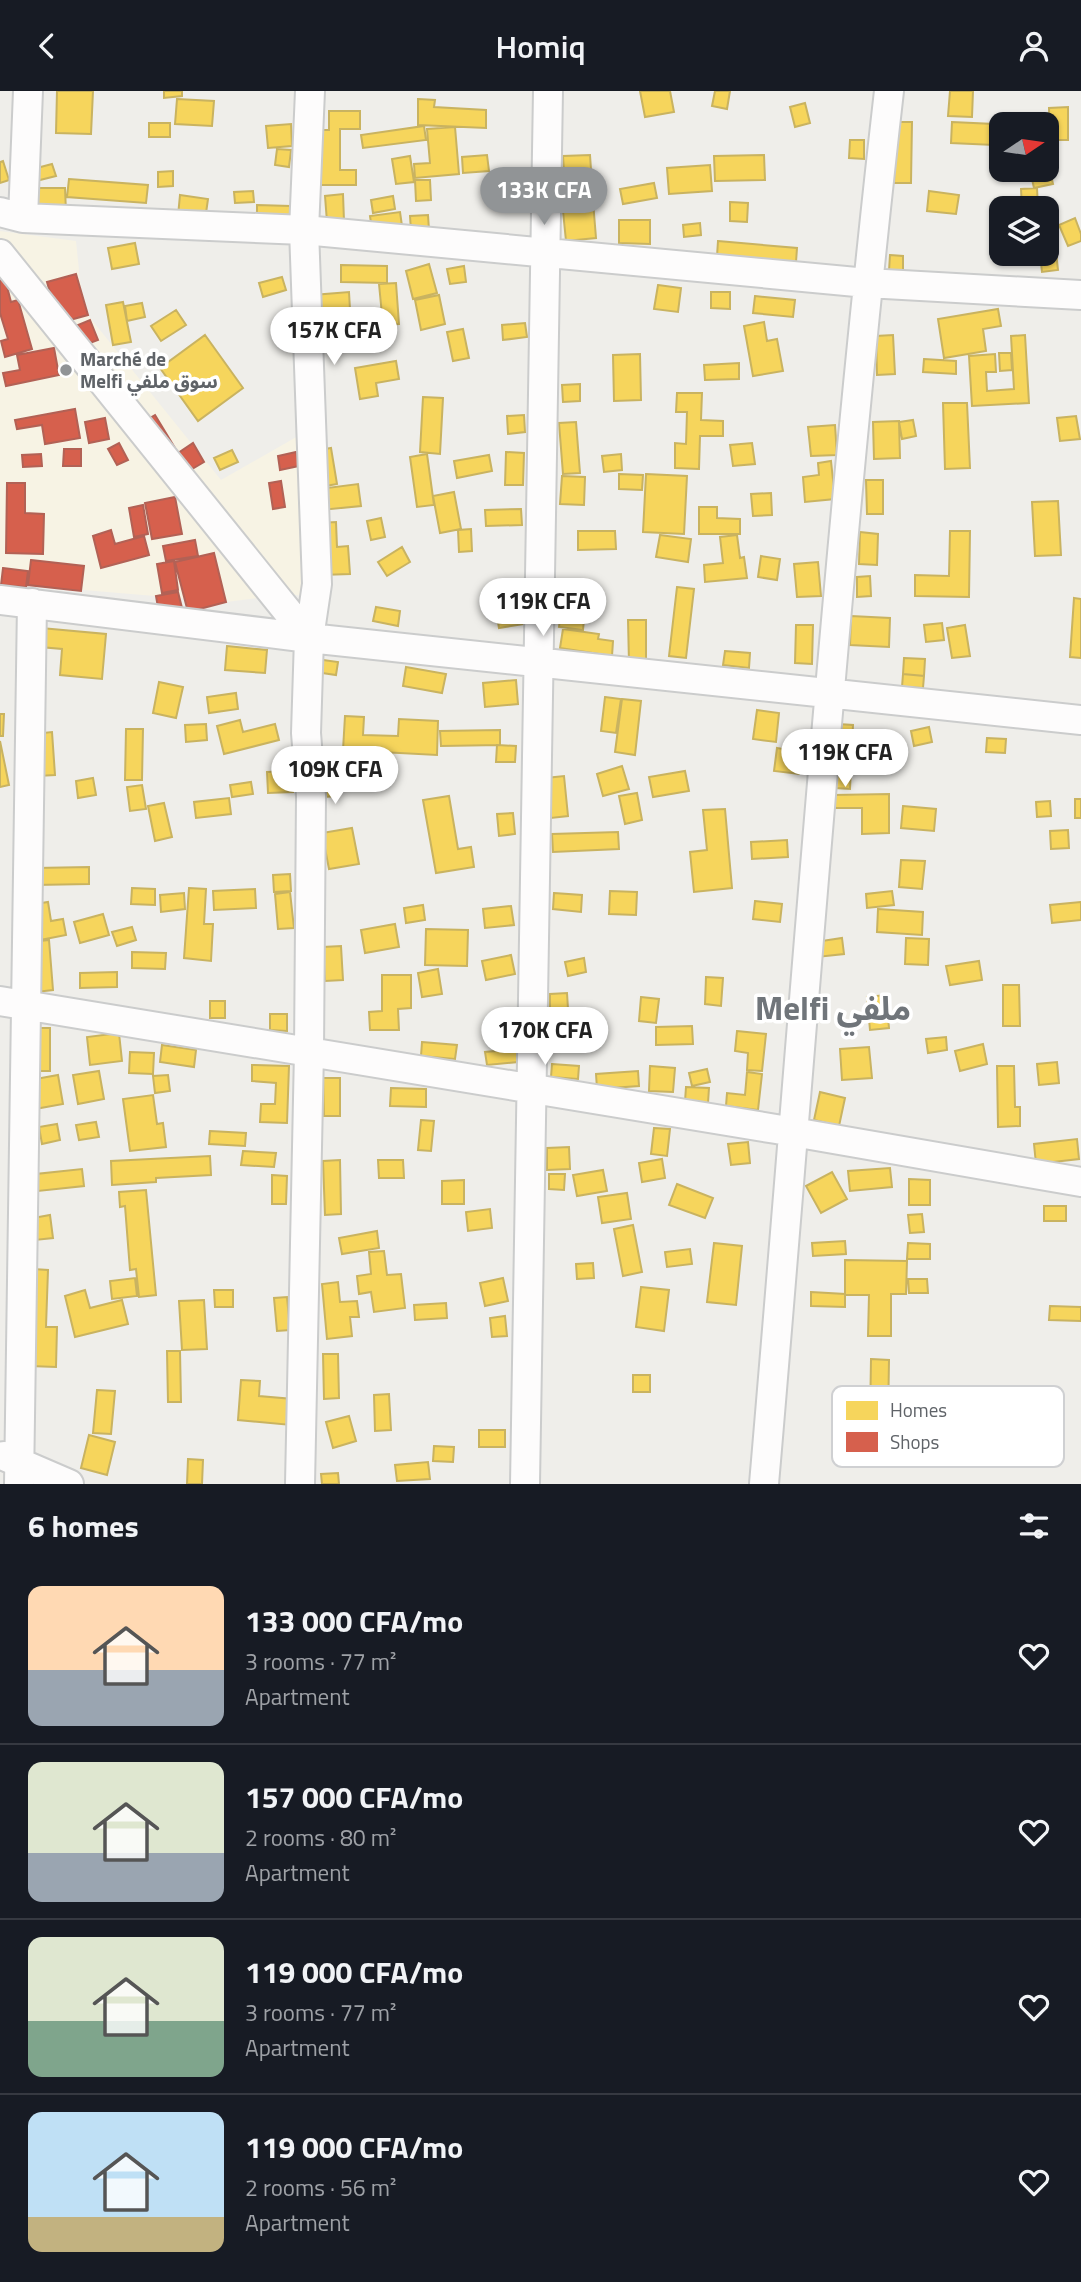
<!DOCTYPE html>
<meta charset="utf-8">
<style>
:root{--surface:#171b24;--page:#242831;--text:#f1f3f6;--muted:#9ea1a6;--line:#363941;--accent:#919496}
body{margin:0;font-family:"Titillium Web","Noto Sans Arabic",sans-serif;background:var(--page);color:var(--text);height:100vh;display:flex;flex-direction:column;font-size:26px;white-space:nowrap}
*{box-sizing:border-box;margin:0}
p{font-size:23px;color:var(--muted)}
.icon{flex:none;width:38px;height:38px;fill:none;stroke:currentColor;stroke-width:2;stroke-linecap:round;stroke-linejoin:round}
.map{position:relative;height:1393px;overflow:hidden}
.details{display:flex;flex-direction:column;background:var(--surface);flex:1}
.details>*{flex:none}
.needle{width:46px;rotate:77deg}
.fabs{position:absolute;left:989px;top:21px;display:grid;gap:14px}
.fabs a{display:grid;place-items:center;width:70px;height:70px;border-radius:14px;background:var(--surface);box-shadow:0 2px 5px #0004;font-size:35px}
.price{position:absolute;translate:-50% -60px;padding:0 16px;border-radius:24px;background:#fff;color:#222;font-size:23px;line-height:46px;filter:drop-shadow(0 2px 4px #0008)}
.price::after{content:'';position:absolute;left:50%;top:42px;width:21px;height:16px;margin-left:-10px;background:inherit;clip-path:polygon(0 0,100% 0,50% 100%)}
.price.selected{background:var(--accent);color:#fff}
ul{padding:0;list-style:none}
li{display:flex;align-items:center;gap:21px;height:175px;padding:0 28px}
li+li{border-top:2px solid var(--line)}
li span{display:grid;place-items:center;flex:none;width:196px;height:140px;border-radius:14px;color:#555}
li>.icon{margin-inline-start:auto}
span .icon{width:84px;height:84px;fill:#fffc;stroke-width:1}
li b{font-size:30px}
h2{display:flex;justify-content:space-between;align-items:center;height:84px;padding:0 28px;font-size:30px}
header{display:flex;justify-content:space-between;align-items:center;height:91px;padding:0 28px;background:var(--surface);font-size:32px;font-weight:600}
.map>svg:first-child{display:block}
.commercial{fill:#f7f3e4}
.homes{fill:#f6d55c;stroke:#c9b360;stroke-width:2}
.shops{fill:#d6604d;stroke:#b26155;stroke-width:2}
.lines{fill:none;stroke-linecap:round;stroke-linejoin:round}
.street-casing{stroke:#cbcccc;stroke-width:32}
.street{stroke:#fdfcfc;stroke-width:28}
.poi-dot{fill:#919496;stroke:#fff;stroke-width:2.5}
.labels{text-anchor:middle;stroke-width:7;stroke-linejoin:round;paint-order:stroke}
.poi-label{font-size:19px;font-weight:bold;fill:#5f6368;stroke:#fff;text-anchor:start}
.town-label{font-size:33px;font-weight:bold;fill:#70757a;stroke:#fff}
.key{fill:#fff;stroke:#cfd0d2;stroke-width:2}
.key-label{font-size:19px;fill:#5f6368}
</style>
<header><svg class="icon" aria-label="back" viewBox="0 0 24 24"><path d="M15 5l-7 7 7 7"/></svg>Homiq<svg class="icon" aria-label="person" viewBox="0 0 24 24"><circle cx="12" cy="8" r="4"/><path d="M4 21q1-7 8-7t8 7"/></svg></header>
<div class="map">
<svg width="1081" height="1393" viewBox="0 0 1081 1393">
<rect width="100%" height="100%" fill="#efeeea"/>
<path class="commercial" d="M0,140L76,150L83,218L221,389L305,341L309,506L289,503L226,511L0,492Z"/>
<path class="homes" d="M57,0H93L91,43L56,42Z
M164,0H182V5L164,7Z
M640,0H670L674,21L645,26Z
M715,0H730L727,18L712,15Z
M950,0H973L972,26L948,25Z
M177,8L214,10L212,35L175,33Z
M418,8L435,9L434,16L486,19V37L418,34Z
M805,12L810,32L795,36L790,16Z
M1068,16V49H1050L1049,17Z
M329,20H360V38H340V79H356V94H318V39H329Z
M896,31H912L911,92H894Z
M952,31L994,33V54L951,52Z
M149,32H170V46H149Z
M291,33L292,55L268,57L266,35Z
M424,35L426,49L363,57L361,44Z
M455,36L459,83L415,87L414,73L430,72L427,38Z
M850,49H864V68L849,67Z
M277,58L291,59L289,76L275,74Z
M1046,62L1053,93L1034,97L1030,79H1046Z
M487,64L489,80L463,82L462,66Z
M590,64L592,93L565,95L563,65Z
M764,64L765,89L715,90L714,65Z
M410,65L414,91L396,93L392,68Z
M3,70L9,89L0,92V71Z
M52,73L56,85L36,90L33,78Z
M710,74L712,100L669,103L667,77Z
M173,80V95L158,96V81Z
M516,87H532V106H517Z
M69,88L148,94L146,112L67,106Z
M415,89H430L431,109L416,110Z
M654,92L657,107L623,113L620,98Z
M31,97H65L66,121H31Z
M1037,97L1038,117H1022L1021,98Z
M592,98L596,147L566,150L561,100Z
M253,100L254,111L235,112L234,101Z
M929,100L959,104L956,123L927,120Z
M343,103L344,130L327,131L325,105Z
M180,104L208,108L205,129L178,125Z
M393,105L395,118L373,122L371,109Z
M730,111L748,112L747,131L730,130Z
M257,114L290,115V129L257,128Z
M400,121L402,135L372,139L370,125Z
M428,124L429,139L411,140L410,125Z
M1075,127L1081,143V150L1068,155L1059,134Z
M619,129H650V153L619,152Z
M700,132L701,144L684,146L683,134Z
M718,150L797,157L796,171L717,165Z
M135,152L139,173L112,178L108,157Z
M1055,152L1058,179L1042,181L1040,163H1046V153Z
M890,164L903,165V180H889Z
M429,173L437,202L413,208L406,180Z
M341,174L387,175V192L341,191Z
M464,175L466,191L450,193L447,178Z
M282,186L286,199L263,206L259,192Z
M396,192L399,233L383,234L379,193Z
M658,194L681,197L678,221L654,218Z
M349,201L351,236L385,234V244L316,248L313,204Z
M711,201H730V218L711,217Z
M439,204L445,233L421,239L415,209Z
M755,205L795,209L793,226L753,222Z
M123,211L131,251L113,254L106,214Z
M142,212L145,226L127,230L125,215Z
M998,218L1001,235L983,238L986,260L944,267L938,228Z
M176,219L186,234L161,250L151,235Z
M764,231L767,250L777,248L783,280L753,285L744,235Z
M525,232L527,246L503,249L502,234Z
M463,238L469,267L453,270L447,241Z
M205,244L243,297L198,330L160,277Z
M893,244L895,283L877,284L876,245Z
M1025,244L1029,312L972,315L969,265L995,263L996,281H986L987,300L1014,298L1011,245Z
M999,262H1011L1012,279L1000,280Z
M640,263L641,309L614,310L613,264Z
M924,268L956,270V283L923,281Z
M396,270L399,288L376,292L378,305L360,308L355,277Z
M739,272V288L705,289L704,274Z
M580,293V310L563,311L562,294Z
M677,302H702L701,329L723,330V345H700L699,378L675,377V352L686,353L687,321H676Z
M423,306L443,307L440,363L420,361Z
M943,312H967L970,377L945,378Z
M524,324L525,341L508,343L507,325Z
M1076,325L1080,348L1060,350L1057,327Z
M913,329L916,345L902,348L899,331Z
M899,330L900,367L874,368L873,331Z
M576,331L580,382L563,383L559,332Z
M835,334L837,364L811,365L808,336Z
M752,352L755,373L733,375L730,354Z
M331,357L337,393L320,396L314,360Z
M232,359L238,371L220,379L214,367Z
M506,361L524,362L523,394H505Z
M427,363L434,414L417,416L410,366Z
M621,363L622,379L604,381L602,365Z
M489,364L492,380L457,387L454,370Z
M831,370L835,408L805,411L803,386L819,384L818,372Z
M619,383L643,384L642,399L619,398Z
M646,383L687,385L684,443L643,441Z
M562,385L585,386L584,414L560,413Z
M866,389H883V423H867Z
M358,393L361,415L321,419L319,398Z
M454,401L461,438L440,442L433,405Z
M771,402L772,424L753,425L751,403Z
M1058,410L1061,464L1035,465L1032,411Z
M699,416H717V427L740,428V443H699Z
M521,418L522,434L486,435L485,419Z
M381,427L385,446L371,449L367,430Z
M336,431L337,456L348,455L350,483L321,484L319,432Z
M471,438L472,460L459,461L458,439Z
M578,440H615L616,458L578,459Z
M950,440H970L969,506L915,505V484L949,485Z
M860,441L878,443L877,474L859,473Z
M660,444L691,448L688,471L656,466Z
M737,444L740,467L744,466L747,487L705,491L704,474L723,472L720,446Z
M402,456L410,471L387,485L378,471Z
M761,465L780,468L777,489L758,486Z
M818,471L821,505L797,506L794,473Z
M870,485L871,505L857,506V486Z
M677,496L694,498L686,567L669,565Z
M519,504L524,533L499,537L494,508Z
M563,504L586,507L583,539L559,536Z
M1074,507L1081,508V567L1070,566Z
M376,516L400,520L398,535L373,530Z
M851,525L890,527L889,556L850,554Z
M628,529H646V571L629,572Z
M942,532L944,549L926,551L924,534Z
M796,534H813L812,573L795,572Z
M965,534L970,565L952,567L947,537Z
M41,537L106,543L102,588L60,584L62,558L40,556Z
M563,538L599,543L598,548L613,550L612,565L560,557Z
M227,555L267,559L265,582L225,579Z
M725,560L750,562L749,577L723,574Z
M904,567L925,568L924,585L903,583Z
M316,568L338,571L336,584L315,581Z
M406,576L446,583L442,602L403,595Z
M903,583L924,585L923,597L902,596Z
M516,589L518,613L485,616L483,592Z
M159,591L183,596L176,627L153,622Z
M236,602L238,618L209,622L207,606Z
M605,606L621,608L616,642L601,640Z
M622,608L641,610L635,664L615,661Z
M757,619L779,622L776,651L753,648Z
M0,623H4L3,645H0Z
M345,625L364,626L363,644L398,645L399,628L438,630L437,664L343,659Z
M240,629L243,641L275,633L279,649L224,663L217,635Z
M206,633L207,649L186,651L185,634Z
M838,633L853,634L850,698L835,697Z
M929,636L932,651L914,655L911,640Z
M126,638H143L142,689H125Z
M500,639V654L441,655L440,640Z
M52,641L55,684L37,685L34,643Z
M987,647L1006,648L1005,662L986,661Z
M0,650L9,694L0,696Z
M497,654L516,655L515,671H496Z
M777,657L802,661L799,683L774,680Z
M323,660H337L338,705L324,706Z
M622,675L629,698L603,705L597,683Z
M292,680L293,701L268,702L267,681Z
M685,680L689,700L653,706L649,686Z
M564,685L568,725L551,727L546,687Z
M93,687L96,704L78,707L76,690Z
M251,691L253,703L232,706L230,694Z
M142,694L146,718L130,720L127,696Z
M637,702L642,729L625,733L619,705Z
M889,703V742L862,743V717H833V704Z
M449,705L458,758L471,756L474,776L436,782L423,709Z
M229,707L231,723L196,727L194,711Z
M1075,708H1081V727H1075Z
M1050,710L1051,725L1037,726L1036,711Z
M164,712L172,746L155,750L148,715Z
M903,715L936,718L934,740L901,737Z
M725,718L732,797L694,801L690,761L707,759L703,719Z
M513,722L515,743L499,745L497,723Z
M352,737L359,773L329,778L322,742Z
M1068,739L1069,757L1051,758L1050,740Z
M618,741L619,758L553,761L552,743Z
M787,749L788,766L752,768L751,751Z
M901,769L925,770L922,798L899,796Z
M89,776V793L35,794V777Z
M290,783L291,800L274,801L273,784Z
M132,797L155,798V814L131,813Z
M189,797L206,798L204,833H213L211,870L184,867Z
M255,798L256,817L214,819L213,800Z
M610,800L637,801L636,824L609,823Z
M892,800L894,814L867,817L866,803Z
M290,801L294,837L278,838L275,803Z
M184,802L185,818L161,821L160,804Z
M554,802L582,804L581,821L553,818Z
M755,810L782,813L780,831L753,828Z
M48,811L51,830L63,828L66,844L35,850L29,814Z
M1081,811V829L1052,832L1050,814Z
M423,814L425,829L406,832L404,817Z
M511,815L514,834L485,837L483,818Z
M878,818L923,821L922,844L877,841Z
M103,823L109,844L80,852L74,831Z
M395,833L399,856L365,862L361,839Z
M132,836L136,849L117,855L112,841Z
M426,838L468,839L467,875L425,874Z
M842,847L844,863L817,866L815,851Z
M906,847L929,848L928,874L905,873Z
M49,849L53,899L36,901L31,851Z
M341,855L343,889L325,890L323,856Z
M132,861L166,862L165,878L132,877Z
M511,864L515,883L486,889L482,870Z
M584,867L586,881L568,885L565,871Z
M979,870L982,889L950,894L946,875Z
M438,878L442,903L422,906L418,882Z
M117,881V896L80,897V882Z
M382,884H411V917L398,918L399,939H370L369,921L382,920Z
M706,886L723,887L721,915L705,913Z
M1003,894H1019L1020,935H1003Z
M567,902L568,918L550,919V903Z
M886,904L889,937L870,939L867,906Z
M641,906L659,908L656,932L639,930Z
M210,910H225V927H210Z
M270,923H287V940L270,939Z
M552,924H564L563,942L552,941Z
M692,935L693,953L656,954V936Z
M34,937H50V980H34Z
M737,940L766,943L762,980L747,979L748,962L735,960Z
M119,942L122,970L90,974L87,946Z
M946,946L947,959L928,962L926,948Z
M422,951L457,954L455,968L421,965Z
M983,953L987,973L960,980L955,960Z
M162,954L196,959L194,976L160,971Z
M869,956L872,987L842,989L840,958Z
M517,958L518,971L487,974L485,961Z
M130,961L154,962L153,983L129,982Z
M1057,971L1059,992L1039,994L1037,973Z
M552,973L579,975L578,988L551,986Z
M252,974L289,975L287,1032L260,1031L261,1013H275L276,992L252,990Z
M650,975L675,977L673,1001L649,1000Z
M997,975H1014L1015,1016H1020V1035L998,1036Z
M707,978L710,991L692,995L689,982Z
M99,980L104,1008L78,1013L73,984Z
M638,980L639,995L597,998L596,983Z
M747,981L762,983L758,1019L726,1015L727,1002L745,1004Z
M58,984L63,1013L35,1018L30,989Z
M168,984L170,1000L155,1002L153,985Z
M323,987H340V1025H324Z
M686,996L709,997L708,1012L685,1010Z
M391,997L426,998V1016L390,1015Z
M820,1001L845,1007L839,1035L814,1029Z
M153,1004L157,1033L163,1032L166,1056L130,1060L123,1008Z
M421,1029L434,1030L431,1060L418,1059Z
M96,1031L99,1046L79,1049L76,1034Z
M57,1033L60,1049L42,1053L39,1036Z
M654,1037L670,1038L667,1065L651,1063Z
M210,1040L246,1042L245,1055L209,1053Z
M1077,1048L1079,1068L1036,1073L1034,1053Z
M748,1051L750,1072L731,1074L728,1053Z
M569,1056L570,1078L547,1079V1057Z
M243,1060L276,1062L274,1076L241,1074Z
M210,1065L211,1084L156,1087V1091L112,1094L111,1070Z
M662,1068L665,1087L642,1091L639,1072Z
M340,1069L341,1123L325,1124L323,1070Z
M378,1069H403L404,1087H379Z
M890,1077L892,1096L850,1100L848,1080Z
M82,1078L84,1095L38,1100L36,1083Z
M603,1079L607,1100L577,1105L573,1084Z
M832,1081L847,1108L821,1122L806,1095Z
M549,1083H565L564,1099L549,1098Z
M272,1084L287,1085L286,1113H272Z
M909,1088L930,1089V1114H909Z
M464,1089V1113H442V1090Z
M677,1093L713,1107L705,1127L669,1114Z
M146,1099L156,1204L139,1206L136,1178L130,1179L125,1115L120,1116L119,1101Z
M627,1102L631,1128L602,1132L598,1106Z
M1044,1115H1066V1130H1044Z
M490,1118L492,1137L468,1140L466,1121Z
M922,1123L924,1141L910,1142L908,1124Z
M50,1124L53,1147L35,1149L33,1127Z
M633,1134L642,1181L623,1185L614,1138Z
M377,1140L379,1157L342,1163L339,1147Z
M845,1150L846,1163L813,1165L812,1152Z
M714,1152L742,1155L736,1214L707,1211Z
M908,1152L930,1153V1168H907Z
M690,1158L692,1173L667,1176L665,1161Z
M384,1160L387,1184L401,1183L405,1217L374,1221L371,1201L359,1203L357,1185L371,1183L369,1161Z
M845,1169L907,1170L906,1203H891V1245H868L869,1204H845Z
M593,1172L594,1187L577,1188L576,1173Z
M33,1178L48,1179L46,1236H57L56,1276L30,1275Z
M135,1187L137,1205L112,1208L110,1190Z
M503,1187L508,1210L485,1215L480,1192Z
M908,1188H927L928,1202H909Z
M338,1191L340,1211L357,1210L359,1226H350L352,1245L327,1248L322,1193Z
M641,1196L669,1199L664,1240L636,1236Z
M85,1199L90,1217L122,1209L128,1233L75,1246L65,1205Z
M214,1199H233V1216H215Z
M811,1201L845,1203V1216L811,1215Z
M287,1206L290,1239L277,1240L274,1207Z
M204,1209L207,1258L182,1259L179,1210Z
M446,1212L447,1227L415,1229L414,1214Z
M1050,1215L1081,1216V1230L1049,1229Z
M505,1225L507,1245L492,1246L490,1227Z
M167,1260H180L181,1311H168Z
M323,1263H338L339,1307L324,1308Z
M871,1268L889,1269L888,1329H870Z
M633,1284H650V1301H633Z
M241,1289L260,1290L259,1305L293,1308L291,1334L238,1329Z
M97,1299L115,1300L111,1343L93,1342Z
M389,1303L391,1339L375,1340L374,1304Z
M349,1325L356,1350L333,1357L326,1331Z
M479,1339H505V1356H479Z
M89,1344L115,1351L107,1384L81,1377Z
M434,1355L454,1356L453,1371L433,1370Z
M188,1368L203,1369L202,1393H187Z
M428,1371L430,1388L397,1390L395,1374Z
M338,1382L339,1393H322L321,1383Z"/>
<path class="shops" d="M76,183L88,224L59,232L47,191Z
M4,184L11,211L18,209L32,258L5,266L1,250L8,248L0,222V186Z
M90,229L98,249L74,258L66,239Z
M54,257L59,284L6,295L3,282L20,279L17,264Z
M75,318L80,347L45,353L42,334L17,338L15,329Z
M155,324L178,362L193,352L204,371L177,387L143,331Z
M105,327L109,348L89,352L85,331Z
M119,352L128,369L117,374L108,358Z
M64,358H81V375H63Z
M296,361L299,375L280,379L278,365Z
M41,363L42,375L23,376L22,364Z
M281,390L285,416L273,418L269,392Z
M7,392H25V422L44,423L43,463L6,462Z
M175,406L182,443L152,448L145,412Z
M143,414L148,443L134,446L129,417Z
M111,439L115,453L144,445L149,464L101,477L93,445Z
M195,449L198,465L166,470L163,455Z
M214,462L226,511L188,521L175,471Z
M31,469L84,475L81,500L28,494Z
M174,470L178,499L162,502L157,473Z
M3,477L28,480L26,496L1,494Z
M178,501L182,517L159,522L156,505Z"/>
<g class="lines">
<defs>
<path id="street" d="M0,121L23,127L304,139L867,192L1081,204
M23,127L28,0
M0,163L309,547L306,642L311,705L309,960L300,1393
M0,509L309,547L1081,629
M309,547L317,493L304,139L310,0
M0,910L776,1038L1081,1091
M4,1365L69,1393
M19,1393L32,512
M525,1393L548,0
M764,1393C804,928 836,463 889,0"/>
</defs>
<use href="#street" class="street-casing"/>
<use href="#street" class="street"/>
</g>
<circle class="poi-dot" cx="66" cy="279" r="7"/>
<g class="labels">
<g class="poi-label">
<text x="80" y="275">Marché de<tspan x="80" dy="22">Melfi سوق ملفي</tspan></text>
</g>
<g class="town-label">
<text x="833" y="929">Melfi ملفي</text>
</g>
</g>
<rect x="832" y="1295" width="232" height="81" rx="10" class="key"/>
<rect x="846" y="1310" width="32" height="19" fill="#f6d55c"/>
<rect x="846" y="1341" width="32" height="20" fill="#d6604d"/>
<g class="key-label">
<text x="890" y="1326">Homes</text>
<text x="890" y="1358">Shops</text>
</g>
</svg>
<div class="fabs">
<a><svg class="needle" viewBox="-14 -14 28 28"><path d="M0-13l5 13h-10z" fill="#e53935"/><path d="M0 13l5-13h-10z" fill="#9ea1a6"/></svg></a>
<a><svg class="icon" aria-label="layers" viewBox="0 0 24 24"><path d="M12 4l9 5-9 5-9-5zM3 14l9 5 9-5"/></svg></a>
</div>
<b class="price selected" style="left:544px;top:136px">133K CFA</b>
<b class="price" style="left:334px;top:276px">157K CFA</b>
<b class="price" style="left:543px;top:547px">119K CFA</b>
<b class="price" style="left:845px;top:698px">119K CFA</b>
<b class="price" style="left:335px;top:715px">109K CFA</b>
<b class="price" style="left:545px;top:976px">170K CFA</b>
</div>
<section class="details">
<h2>6 homes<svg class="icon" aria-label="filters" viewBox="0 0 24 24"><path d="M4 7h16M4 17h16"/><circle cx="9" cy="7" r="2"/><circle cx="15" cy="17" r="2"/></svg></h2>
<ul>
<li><span style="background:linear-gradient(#ffd9b3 60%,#9aa5b1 0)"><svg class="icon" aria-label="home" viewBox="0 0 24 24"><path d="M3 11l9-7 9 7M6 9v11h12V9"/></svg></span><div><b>133 000 CFA/mo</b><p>3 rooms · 77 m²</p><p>Apartment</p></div><svg class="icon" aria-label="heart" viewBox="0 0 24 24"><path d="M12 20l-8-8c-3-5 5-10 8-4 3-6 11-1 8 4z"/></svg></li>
<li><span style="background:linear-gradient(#dfe7d0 65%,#9aa5b1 0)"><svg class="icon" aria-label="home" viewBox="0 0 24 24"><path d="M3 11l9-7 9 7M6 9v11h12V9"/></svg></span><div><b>157 000 CFA/mo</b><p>2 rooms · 80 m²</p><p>Apartment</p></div><svg class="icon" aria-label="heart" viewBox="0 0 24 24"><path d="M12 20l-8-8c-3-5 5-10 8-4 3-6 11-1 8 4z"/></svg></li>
<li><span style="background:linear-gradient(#dfe7d0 60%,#7fa58c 0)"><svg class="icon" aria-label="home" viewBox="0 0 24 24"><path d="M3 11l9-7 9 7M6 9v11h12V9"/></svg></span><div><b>119 000 CFA/mo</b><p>3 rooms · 77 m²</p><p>Apartment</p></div><svg class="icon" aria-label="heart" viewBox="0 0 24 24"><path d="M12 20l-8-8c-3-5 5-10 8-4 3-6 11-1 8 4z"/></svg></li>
<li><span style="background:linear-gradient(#bfe0f5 75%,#c2b280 0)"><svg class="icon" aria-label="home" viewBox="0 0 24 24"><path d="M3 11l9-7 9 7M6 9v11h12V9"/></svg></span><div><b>119 000 CFA/mo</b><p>2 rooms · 56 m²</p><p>Apartment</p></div><svg class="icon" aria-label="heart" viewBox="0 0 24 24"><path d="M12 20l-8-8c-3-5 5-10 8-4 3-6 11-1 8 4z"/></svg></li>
</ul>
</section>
